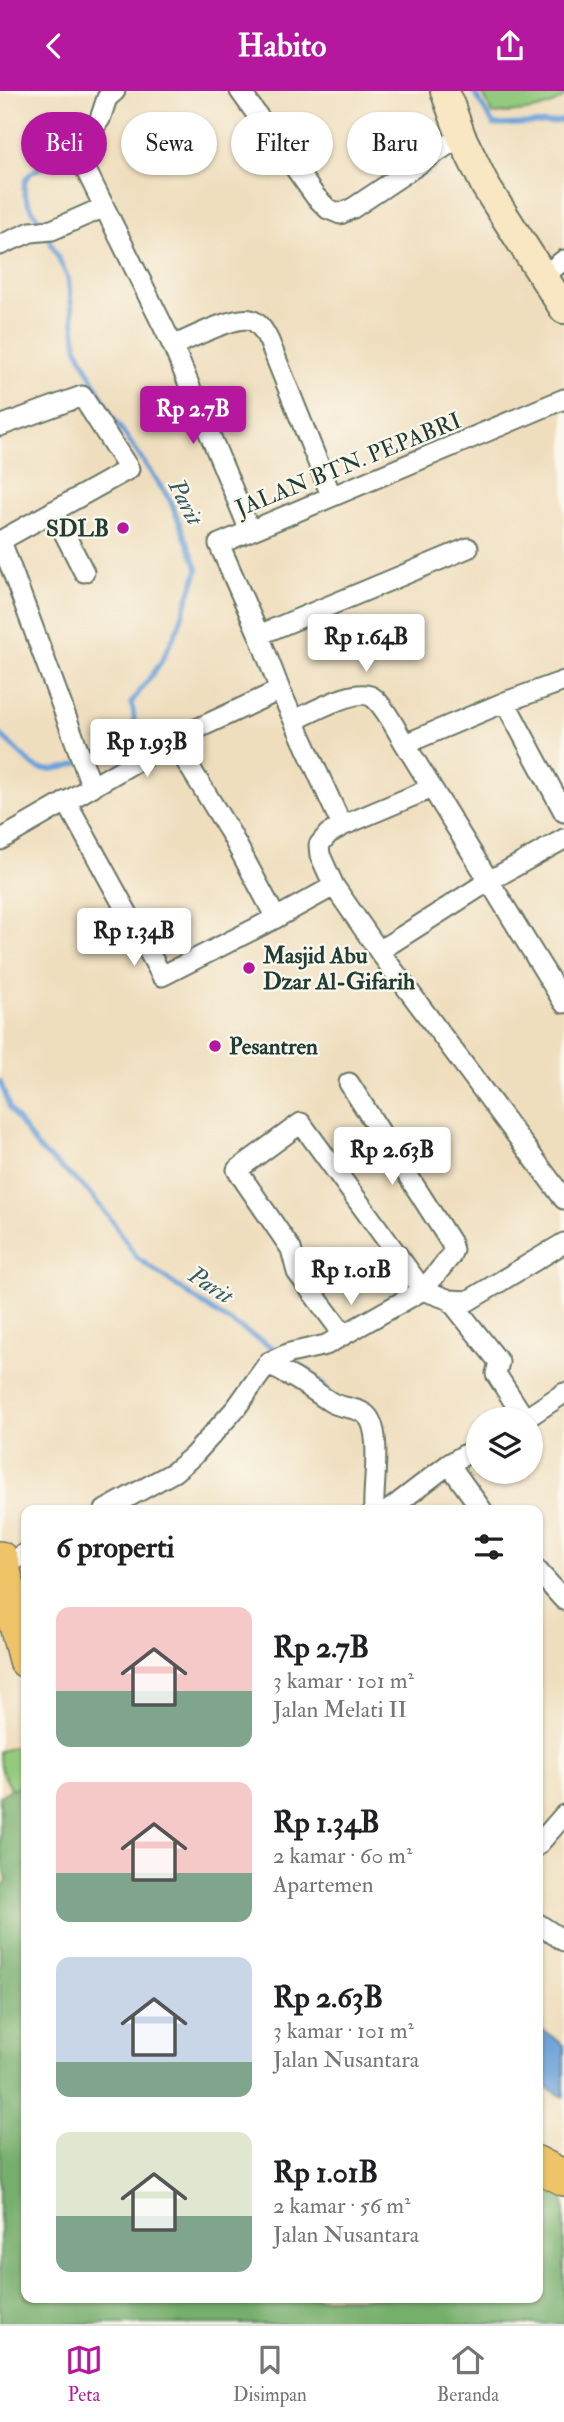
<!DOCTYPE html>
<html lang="id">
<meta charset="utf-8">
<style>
:root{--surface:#fff;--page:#f6f6f6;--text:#202124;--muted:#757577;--line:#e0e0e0;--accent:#b5179e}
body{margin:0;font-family:"IM FELL Double Pica",serif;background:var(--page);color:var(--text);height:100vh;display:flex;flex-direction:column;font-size:26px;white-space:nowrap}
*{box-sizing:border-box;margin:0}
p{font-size:23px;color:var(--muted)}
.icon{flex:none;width:38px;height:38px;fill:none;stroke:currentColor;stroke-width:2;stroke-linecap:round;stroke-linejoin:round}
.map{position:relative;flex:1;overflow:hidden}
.drawer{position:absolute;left:21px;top:1414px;width:522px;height:798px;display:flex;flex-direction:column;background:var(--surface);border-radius:14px;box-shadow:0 2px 5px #0004}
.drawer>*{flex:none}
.hud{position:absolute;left:21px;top:21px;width:523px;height:63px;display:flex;gap:14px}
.fabs{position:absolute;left:466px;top:1316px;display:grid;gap:14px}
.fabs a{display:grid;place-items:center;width:77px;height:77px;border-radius:50%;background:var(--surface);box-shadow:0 2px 5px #0004;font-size:35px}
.price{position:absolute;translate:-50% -60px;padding:0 16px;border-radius:7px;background:#fff;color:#222;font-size:23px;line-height:46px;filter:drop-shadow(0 2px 4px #0008)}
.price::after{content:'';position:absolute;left:50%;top:42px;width:21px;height:16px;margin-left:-10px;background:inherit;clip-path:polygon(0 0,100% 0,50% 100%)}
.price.on{background:var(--accent);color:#fff}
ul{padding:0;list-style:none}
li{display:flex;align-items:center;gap:21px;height:175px;padding:0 35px}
li span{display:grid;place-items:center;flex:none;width:196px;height:140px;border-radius:14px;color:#555}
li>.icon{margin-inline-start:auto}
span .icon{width:84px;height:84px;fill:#fffc;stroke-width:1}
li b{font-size:30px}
h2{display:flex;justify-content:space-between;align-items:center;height:84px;padding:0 35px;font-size:30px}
.tag{padding:0 24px;border-radius:32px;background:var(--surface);box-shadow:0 2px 5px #0004;font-size:24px;line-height:63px}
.tag.on{background:var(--accent);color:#fff}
header{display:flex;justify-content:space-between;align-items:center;height:91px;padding:0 35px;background:var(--accent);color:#fff;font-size:32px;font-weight:700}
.tabs{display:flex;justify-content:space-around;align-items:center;height:98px;border-top:2px solid var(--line);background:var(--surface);font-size:19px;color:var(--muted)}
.tabs a{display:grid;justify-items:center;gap:4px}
.tabs .on{color:var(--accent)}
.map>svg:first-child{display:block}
.green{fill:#93ca7d;stroke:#598458;stroke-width:2}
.forest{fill:#76ae6c;stroke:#4a7650;stroke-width:2}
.water{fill:#6ca0d8;stroke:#466e86;stroke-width:2}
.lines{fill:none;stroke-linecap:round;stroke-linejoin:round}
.stream{stroke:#6ca0d8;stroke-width:5}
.street-casing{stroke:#687564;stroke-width:23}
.secondary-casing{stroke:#687564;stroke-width:32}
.highway-casing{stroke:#687564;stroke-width:38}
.street{stroke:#fff;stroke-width:19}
.secondary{stroke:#f9e7c3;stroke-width:28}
.highway{stroke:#efc469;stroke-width:35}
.poi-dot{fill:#b5179e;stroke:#fbf7ec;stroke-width:2.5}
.labels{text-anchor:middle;stroke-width:5;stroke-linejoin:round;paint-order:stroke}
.street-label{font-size:23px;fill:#1f3d34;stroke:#fbf7ec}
.poi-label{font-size:23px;font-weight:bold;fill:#1f3d34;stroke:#fbf7ec;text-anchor:start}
.water-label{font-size:24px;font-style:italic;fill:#365b65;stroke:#fbf7ec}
</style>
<header><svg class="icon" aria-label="back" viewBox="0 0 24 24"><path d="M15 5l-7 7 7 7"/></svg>Habito<svg class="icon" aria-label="share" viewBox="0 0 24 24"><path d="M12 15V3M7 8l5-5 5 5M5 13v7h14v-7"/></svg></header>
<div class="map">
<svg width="564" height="2233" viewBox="0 0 564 2233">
<rect width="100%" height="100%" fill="#fbf7ec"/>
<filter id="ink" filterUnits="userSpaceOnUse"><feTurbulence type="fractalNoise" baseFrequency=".0143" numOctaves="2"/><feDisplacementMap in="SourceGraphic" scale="14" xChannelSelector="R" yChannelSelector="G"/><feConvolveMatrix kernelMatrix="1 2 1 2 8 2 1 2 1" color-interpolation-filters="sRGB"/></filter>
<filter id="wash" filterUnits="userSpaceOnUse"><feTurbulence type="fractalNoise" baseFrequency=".00686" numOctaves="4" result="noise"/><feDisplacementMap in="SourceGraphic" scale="28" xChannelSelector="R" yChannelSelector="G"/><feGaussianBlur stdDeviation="1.57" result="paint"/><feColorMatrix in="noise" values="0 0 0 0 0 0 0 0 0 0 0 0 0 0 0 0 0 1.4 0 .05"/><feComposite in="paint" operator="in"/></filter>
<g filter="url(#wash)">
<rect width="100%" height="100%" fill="#efdebd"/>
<path class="green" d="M482,0H564V6C545,21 516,21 492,23Z
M26,1653V1694L11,1698L1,1678L0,1660Z"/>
<path class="forest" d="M26,1694V2207H537V2088L564,2105V2233H0V1797L7,1790L0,1757V1705L11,1698Z"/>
<path class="water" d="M537,1935L564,1954V2006L537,1991Z"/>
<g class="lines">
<path class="stream" d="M473,0L494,34L551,32L564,29
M43,135C34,121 13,98 31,82C38,77 48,74 55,68C64,60 71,48 81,40
M0,643C12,653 23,668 36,676C54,687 111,660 129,651C135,636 136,627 131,612L160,573L178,537L198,478L170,409L110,322L77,257L68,187L47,144
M0,990L10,1018L38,1057L87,1099L113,1131L136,1166L211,1219L281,1262
M289,1267L308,1279L327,1298"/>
</g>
</g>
<g filter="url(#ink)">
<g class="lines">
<defs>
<path id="street" d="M115,0L107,7L100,28L82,52L80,58L81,69L173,255L250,440
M240,0L315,105L328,118L340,123L353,117L461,45
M0,154L31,141L52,139L104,116
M543,185L564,169
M173,255C189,248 235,224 251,229C260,232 265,242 269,250L331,404
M0,335L82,305L129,378L0,450
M53,420L84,481
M1,450L92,696
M259,544L468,457
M564,590L505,611L405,653L432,697L342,735L328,743L319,754L320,764L334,795L379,860L564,1108
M505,611L564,721
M295,629C311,622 360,593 375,608C387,619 396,639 405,653
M173,649L231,743L276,827L334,795
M432,697L564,912
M66,710L162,885L276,827
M342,735L280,599L259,544L219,453L564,308
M0,749L173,649L280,599
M379,860L489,790L564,748
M423,1199L450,1209L468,1210L564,1152
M450,1209L499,1271L496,1283L525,1328
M344,1244L297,1181L291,1158L237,1079L301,1032L423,1199
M267,1274C291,1283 308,1296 329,1310C340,1318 355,1315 365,1323C384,1337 372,1397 374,1419
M525,1328L564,1302
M449,1373L482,1419
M105,1419L174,1381L193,1365L236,1317L269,1271L290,1262L326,1254L423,1199L450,1166L453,1159L451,1152L349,992
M389,1419L449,1373L478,1356
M0,1477L26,1462
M537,1479L564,1509
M537,1755L564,1724
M537,1832L564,1850"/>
<path id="secondary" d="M445,0L461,45L486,96L564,218"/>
<path id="highway" d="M0,1468L26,1569
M537,2073L564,2087"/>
</defs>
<use href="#street" class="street-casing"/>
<use href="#secondary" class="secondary-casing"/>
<use href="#highway" class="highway-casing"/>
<use href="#street" class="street"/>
<use href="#secondary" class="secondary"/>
<use href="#highway" class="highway"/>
</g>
</g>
<g class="poi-dot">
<circle cx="123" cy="437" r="7"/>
<circle cx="249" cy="877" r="7"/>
<circle cx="215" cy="955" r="7"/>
</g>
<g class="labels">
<g class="street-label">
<text transform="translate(348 373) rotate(-22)" y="8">JALAN BTN. PEPABRI</text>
</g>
<g class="poi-label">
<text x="109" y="445" text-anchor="end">SDLB</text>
<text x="263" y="872">Masjid Abu<tspan x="263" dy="26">Dzar Al-Gifarih</tspan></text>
<text x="229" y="963">Pesantren</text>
</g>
<g class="water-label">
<text transform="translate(186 411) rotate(63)" y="8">Parit</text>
<text transform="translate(211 1194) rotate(33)" y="8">Parit</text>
</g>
</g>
</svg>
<div class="fabs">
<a><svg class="icon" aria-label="layers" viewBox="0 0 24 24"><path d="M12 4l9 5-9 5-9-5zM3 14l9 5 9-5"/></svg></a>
</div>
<b class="price on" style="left:193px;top:355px">Rp 2.7B</b>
<b class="price" style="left:366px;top:583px">Rp 1.64B</b>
<b class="price" style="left:147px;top:688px">Rp 1.93B</b>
<b class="price" style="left:134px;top:877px">Rp 1.34B</b>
<b class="price" style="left:392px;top:1096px">Rp 2.63B</b>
<b class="price" style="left:351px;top:1216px">Rp 1.01B</b>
<div class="hud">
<a class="tag on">Beli</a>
<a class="tag">Sewa</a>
<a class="tag">Filter</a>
<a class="tag">Baru</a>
</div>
<section class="drawer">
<h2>6 properti<svg class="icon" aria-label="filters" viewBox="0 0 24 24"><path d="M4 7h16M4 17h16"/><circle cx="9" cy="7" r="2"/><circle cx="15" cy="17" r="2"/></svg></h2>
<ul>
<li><span style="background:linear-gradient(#f6c9c9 60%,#7fa58c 0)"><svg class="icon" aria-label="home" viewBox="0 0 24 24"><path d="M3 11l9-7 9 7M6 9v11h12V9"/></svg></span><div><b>Rp 2.7B</b><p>3 kamar · 101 m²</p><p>Jalan Melati II</p></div></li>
<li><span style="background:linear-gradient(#f6c9c9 65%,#7fa58c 0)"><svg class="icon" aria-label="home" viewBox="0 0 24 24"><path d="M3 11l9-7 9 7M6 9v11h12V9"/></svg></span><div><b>Rp 1.34B</b><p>2 kamar · 60 m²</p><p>Apartemen</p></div></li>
<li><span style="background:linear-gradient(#c9d6e8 75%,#7fa58c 0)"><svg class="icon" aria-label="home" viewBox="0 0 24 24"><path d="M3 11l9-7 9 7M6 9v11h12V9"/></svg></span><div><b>Rp 2.63B</b><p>3 kamar · 101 m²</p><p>Jalan Nusantara</p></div></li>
<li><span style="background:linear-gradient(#dfe7d0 60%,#7fa58c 0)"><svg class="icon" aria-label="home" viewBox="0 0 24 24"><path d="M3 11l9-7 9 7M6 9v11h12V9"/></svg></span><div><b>Rp 1.01B</b><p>2 kamar · 56 m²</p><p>Jalan Nusantara</p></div></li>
</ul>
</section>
</div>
<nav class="tabs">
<a class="on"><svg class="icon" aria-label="map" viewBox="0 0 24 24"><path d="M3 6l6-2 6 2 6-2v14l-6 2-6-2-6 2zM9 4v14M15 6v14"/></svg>Peta</a>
<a><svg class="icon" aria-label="saved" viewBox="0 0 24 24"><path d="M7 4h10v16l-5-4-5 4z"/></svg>Disimpan</a>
<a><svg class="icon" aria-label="home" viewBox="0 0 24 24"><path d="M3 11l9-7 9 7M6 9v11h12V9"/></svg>Beranda</a>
</nav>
